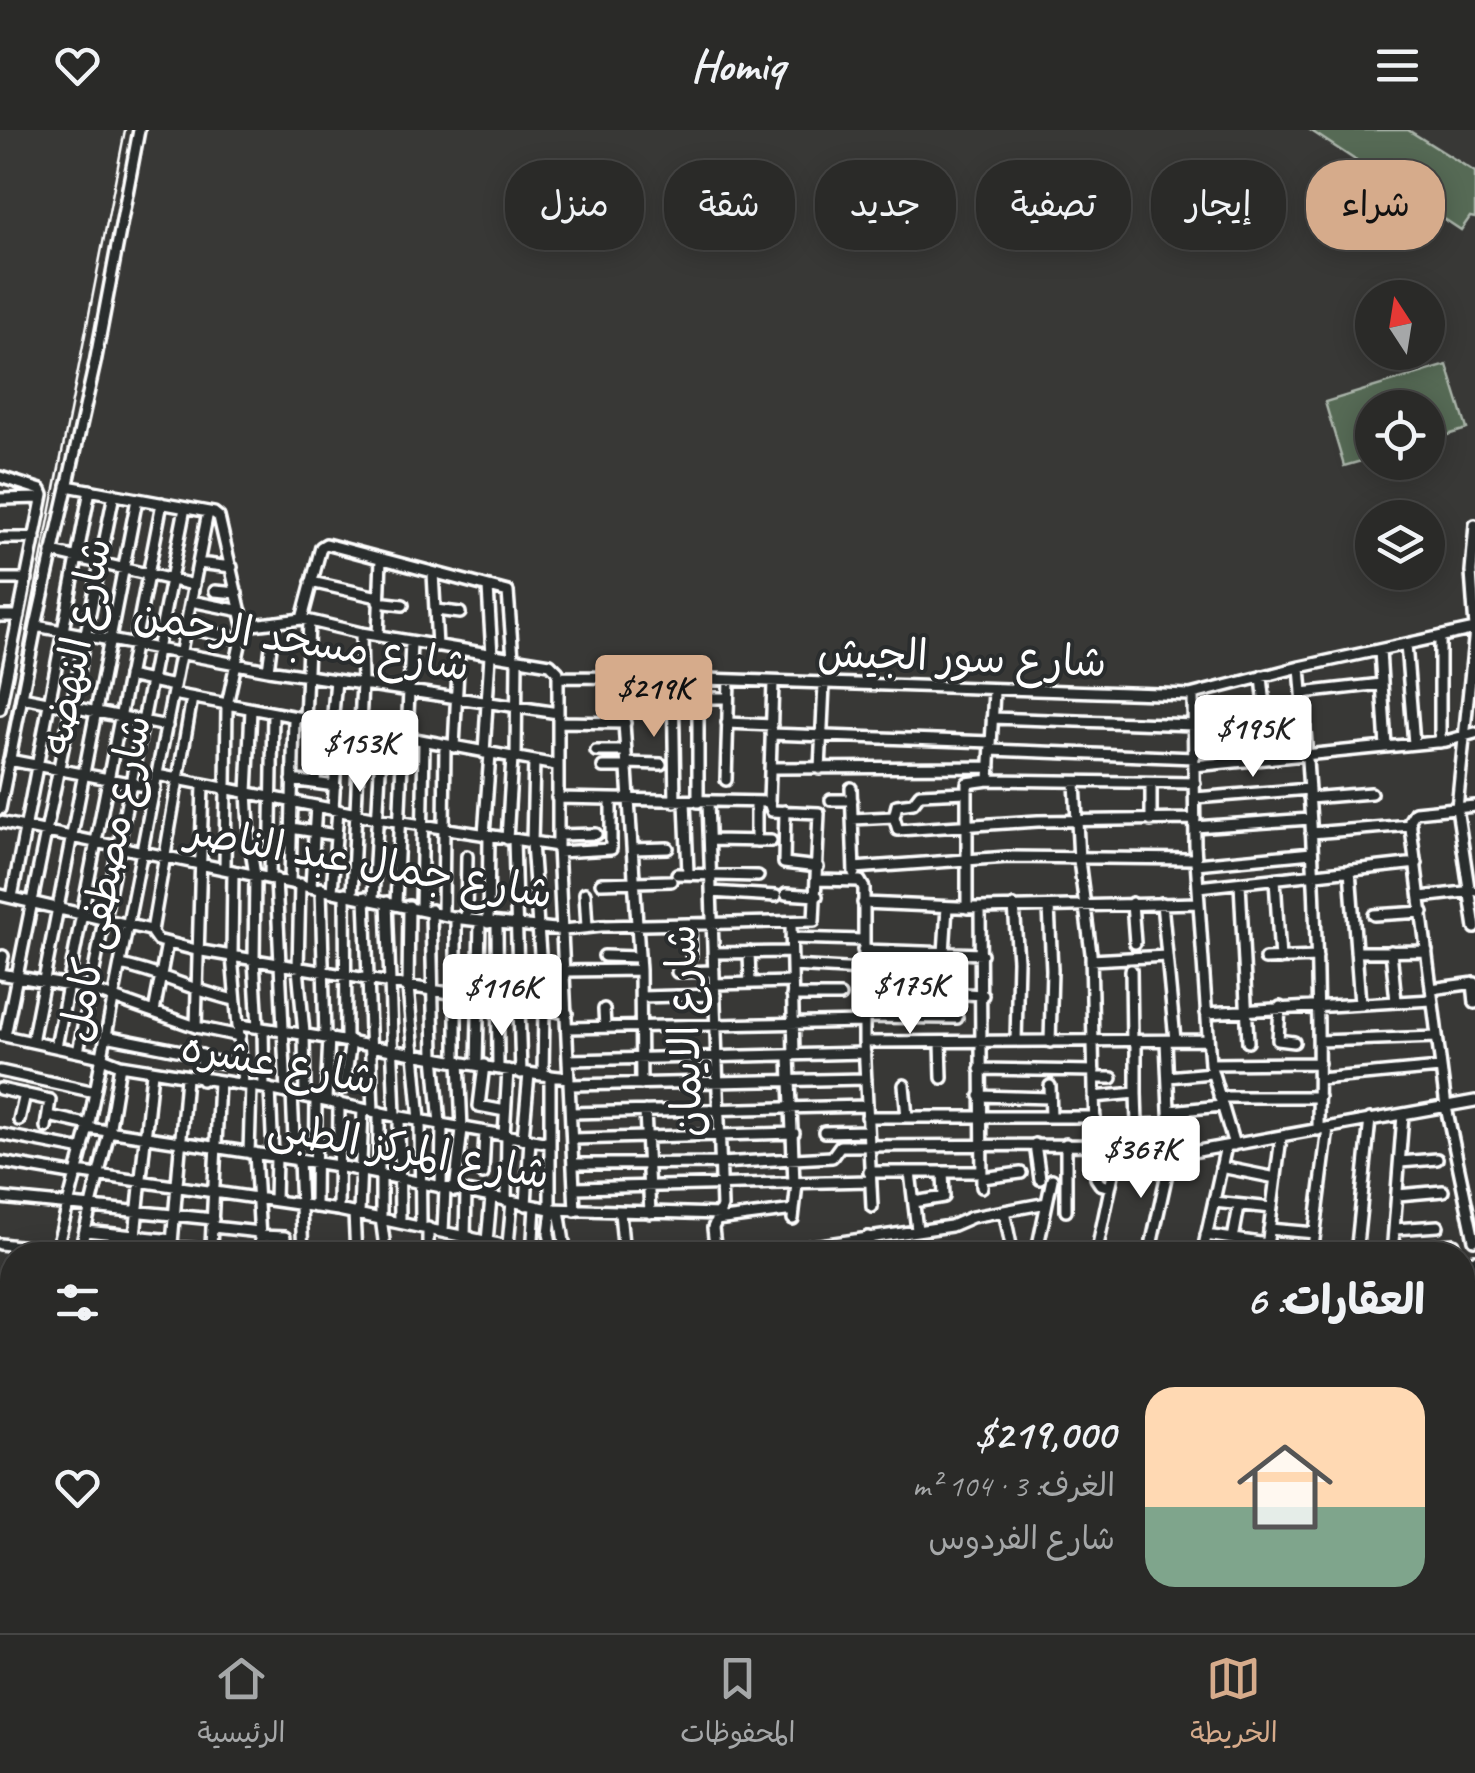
<!DOCTYPE html>
<html lang="ar">
<meta charset="utf-8">
<style>
:root{--surface:#2a2a28;--page:#363634;--text:#f1f3f6;--muted:#a5a7a8;--line:#464645;--accent:#d6ab8b}
body{margin:0;font-family:Caveat,"Playpen Sans Arabic",sans-serif;background:var(--page);color:var(--text);direction:rtl;height:100vh;display:flex;flex-direction:column;font-size:38px;white-space:nowrap}
*{box-sizing:border-box;margin:0}
p{font-size:32px;color:var(--muted)}
.icon{flex:none;width:55px;height:55px;fill:none;stroke:currentColor;stroke-width:2;stroke-linecap:round;stroke-linejoin:round}
.map{position:relative;flex:1;overflow:hidden;direction:ltr}
.panel{position:absolute;left:0px;top:1112px;width:1475px;height:392px;display:flex;flex-direction:column;background:var(--surface);border-radius:40px 40px 0 0;box-shadow:0 5px 25px #0003,0 0 0 2px var(--line);direction:rtl}
.panel>*{flex:none}
.guide{position:absolute;left:30px;top:30px;width:1415px;height:90px;direction:rtl;display:flex;gap:20px}
.needle{width:65px;rotate:348deg}
.controls{position:absolute;left:1355px;top:150px;display:grid;gap:20px}
.controls a{display:grid;place-items:center;width:90px;height:90px;border-radius:50%;background:var(--surface);box-shadow:0 5px 25px #0003,0 0 0 2px var(--line);font-size:50px}
.price{position:absolute;translate:-50% -85px;padding:0 22px;border-radius:10px;background:#fff;color:#222;font-size:32px;line-height:65px;filter:drop-shadow(0 2px 5px #0008)}
.price::after{content:'';position:absolute;left:50%;top:60px;width:30px;height:22px;margin-left:-15px;background:inherit;clip-path:polygon(0 0,100% 0,50% 100%)}
.price.active{background:var(--accent);color:#111}
ul{padding:0;list-style:none}
li{display:flex;align-items:center;gap:30px;height:250px;padding:0 50px}
li+li{border-top:2px solid var(--line)}
li span{display:grid;place-items:center;flex:none;width:280px;height:200px;border-radius:30px;color:#555}
li>.icon{margin-inline-start:auto}
span .icon{width:120px;height:120px;fill:#fffc;stroke-width:1}
li b{font-size:42px}
h2{display:flex;justify-content:space-between;align-items:center;height:120px;padding:0 50px;font-size:42px}
.tag{padding:0 35px;border-radius:40px;background:var(--surface);box-shadow:0 5px 25px #0003,0 0 0 2px var(--line);font-size:35px;line-height:90px}
.tag.active{background:var(--accent);color:#111}
header{display:flex;justify-content:space-between;align-items:center;height:130px;padding:0 50px;background:var(--surface);font-size:45px;font-weight:600}
.dock{display:flex;justify-content:space-around;align-items:center;height:140px;border-top:2px solid var(--line);background:var(--surface);font-size:28px;color:var(--muted)}
.dock a{display:grid;justify-items:center;gap:5px}
.dock .active{color:var(--accent)}
.map>svg:first-child{display:block}
.green{fill:#566a54;stroke:#aab4aa;stroke-width:2.5}
.lines{fill:none;stroke-linecap:round;stroke-linejoin:round}
.minor-casing{stroke:#fff;stroke-width:16}
.minor{stroke:#2a2d2e;stroke-width:9}
.rail{stroke:#fff;stroke-width:2.5}
.labels{text-anchor:middle;stroke-width:8;stroke-linejoin:round;paint-order:stroke}
.street-label{font-size:42px;fill:#fff;stroke:#2a2d2e}
</style>
<header><svg class="icon" aria-label="menu" viewBox="0 0 24 24"><path d="M4 6h16M4 12h16M4 18h16"/></svg>Homiq<svg class="icon" aria-label="heart" viewBox="0 0 24 24"><path d="M12 20l-8-8c-3-5 5-10 8-4 3-6 11-1 8 4z"/></svg></header>
<div class="map">
<svg width="1475" height="1503" viewBox="0 0 1475 1503">
<rect width="100%" height="100%" fill="#383836"/>
<filter id="ink" filterUnits="userSpaceOnUse"><feTurbulence type="fractalNoise" baseFrequency=".01" numOctaves="2"/><feDisplacementMap in="SourceGraphic" scale="20" xChannelSelector="R" yChannelSelector="G"/><feConvolveMatrix kernelMatrix="1 2 1 2 8 2 1 2 1" color-interpolation-filters="sRGB"/></filter>
<g filter="url(#ink)">
<path class="green" d="M1310,0H1408L1475,42V88L1470,87L1461,100Z
M1447,235L1467,299L1428,311V278H1372V328L1344,336L1325,272Z"/>
<g class="lines">
<defs>
<path id="minor" d="M0,347L41,360L43,365L0,579
M67,356L214,383L219,387L244,496L227,575L225,739
M0,369L42,368
M1475,395L1471,442L1475,498
M0,408H35
M52,422L194,455
M198,433L232,437
M433,443L437,516
M0,449H27
M311,452L378,467
M488,458L492,525
M215,461L237,463
M191,471L241,481
M378,472L403,475
M436,480L460,483
M0,486H19
M302,489L321,417L326,414L508,462L513,528
M36,496L268,540L558,583
M244,496L302,489L361,503L550,534L558,542V716L575,1081
M186,498L241,509
M1475,500L1457,678L1475,798
M378,506L381,429
M1440,507V612
M1406,514L1414,614
M1380,520L1386,617
M1300,537C1313,691 1320,846 1318,1000
M268,540L271,517
M128,546L174,556
M621,546L640,840L641,954
M1262,546L1270,629
M559,547L673,548L1190,565L1300,537L1475,499
M673,548L675,672
M698,548V672
M1302,563L1382,554
M173,564L556,635
M1193,565L1195,715L1210,934L1234,1015
M22,567L167,596
M698,568H728
M251,580L247,662L250,714L255,745L254,830L258,897
M992,588L1194,595L1246,591
M305,590L309,491
M558,592L625,593
M727,593L772,595
M332,595L336,550
M771,604L991,612
M407,609L411,512
M454,617L459,520
M991,620L1194,628
M596,621H626
M484,623L490,525
M516,628L517,529
M9,630L155,658
M534,631L532,713L544,879L543,945
M627,633L661,634
M1194,636L1446,611L1475,603
M603,637H627
M770,638L990,637
M820,639L824,555
M157,645L377,688L558,716
M292,650L335,656
M726,650L729,550
M989,650L1195,653
M1075,652L1079,730L1091,823L1096,1048L1100,1054L1110,1057
M315,653L317,593
M1151,653V691
M851,658L854,743
M557,668L769,672
M1195,668L1309,659
M1309,668L1371,663
M831,670H852
M685,672L688,743
M708,672L722,1077L713,1098L716,1125
M769,672L773,553
M0,679L36,496L95,233L139,0
M333,679L338,596
M785,681L784,733L818,737
M894,687L898,700L1038,691L1195,689
M852,689L894,687L897,675L913,673L920,664L966,662
M0,692L462,789L564,800L601,796L814,791L819,683L772,681L769,672
M1195,697L1310,689
M291,698L336,705
M1311,703L1411,695
M484,705L490,624
M558,705L596,704
M507,709L512,628
M514,710L521,943
M710,710L771,711
M756,711V672
M633,719L668,718
M558,722L611,719V670
M1196,734L1312,723
M854,738L1008,727L1196,729
M1350,740L1360,873
M233,741L232,826L243,954
M677,744L758,746
M270,748L273,584
M276,749L286,962
M1275,749L1280,829
M818,750L860,751L864,758V912L872,1077
M290,752L294,589
M601,753L671,751
M1240,753L1248,912
M300,754L298,838L304,903L305,966
M311,756L316,676
M1198,757L1417,733
M321,758L325,907
M332,761L338,680
M711,762L776,766
M345,763L346,910
M585,763L587,797
M786,764L817,766
M0,765L150,800L157,810L196,820L567,883
M352,765L362,553L361,503
M12,767L90,360
M365,767L373,981
M1421,767L1473,761
M373,769L382,604
M387,772L395,986
M396,773L403,608
M863,773L980,778L1199,773
M1132,773L1135,813
M1162,773L1175,910
M409,776L408,857L420,990L421,1096
M1014,776L1018,830L1016,911
M1049,777L1052,840L1050,912
M421,778L424,612
M967,778V653L989,650L994,561
M980,778L982,1057
M431,780L434,926L440,994
M443,783L445,616
M1374,785L1423,782
M456,787V930
M466,789L467,726
M488,793L489,706
M497,794L498,938
M791,794L794,925
M690,795L691,825
M152,801L192,568
M791,808L863,810
M863,820L982,824
M1391,821L1396,871
M749,822L750,853
M1356,822L1427,821
M713,823L791,822
M944,823L947,777
M604,826L639,827
M1265,829L1317,827
M1091,830L1167,826
M121,835C161,843 195,862 235,870
M792,836L863,840
M0,840L3,826
M1131,840L1132,911
M565,841L640,840
M677,842L714,841
M0,844L88,859L196,897L240,906
M1473,853L1475,873
M714,854L792,852
M863,858L983,865
M1431,859L1475,853
M792,866H840
M641,867L715,865
M1280,877L1278,910L1294,912
M604,879L605,897
M154,882L167,813
M1206,883L1432,870
M864,887L957,888
M239,895C350,908 458,937 569,948
M196,897L203,654
M263,898L264,958
M568,898L864,892
M0,905L97,926L120,935L264,958L395,986L549,1013
M5,906L114,364
M106,906L202,925V950
M1319,911L1437,907
M32,912L137,369
M864,912L1208,910
M941,912L942,948
M56,917L162,373
M78,922L185,378
M789,925L794,1054
M204,930L225,933
M569,930L865,923
M477,934L480,792
M1210,934L1319,933
M484,935L479,976L505,981
M980,939L1094,941
M0,941L95,962
M550,946V1079
M1168,947L1211,943
M1094,948H1112
M1319,949L1440,938
M570,955L866,949
M904,955L907,987
M1050,956L1051,987
M344,958L351,911
M0,959L50,970L46,997
M270,959L273,1026
M292,963L295,1030
M1136,963L1138,1025
M980,966L1050,968
M1094,967L1136,963V911
M1219,967H1319
M326,970L329,907
M645,981L650,1083
M1170,981L1222,976
M571,983L867,976
M49,986L89,995
M399,987L400,1092
M867,987H1095
M19,990L25,964
M1137,995L1170,994
M88,998L338,1036L550,1079L720,1084
M824,1002L868,1001
M0,1004L83,1020
M504,1005L508,940
M523,1008L529,944
M573,1009L794,1003
M1035,1014L1040,1049
M1066,1014V1081
M249,1023L251,956
M255,1023L261,1125
M299,1030L303,1125
M0,1032L77,1045
M1097,1032L1138,1025L1159,1028L1475,971
M1400,1032L1437,1029
M574,1034L720,1033L832,1027L840,1016L1095,1015
M1221,1037L1276,1048
M77,1042L338,1080L508,1116
M869,1042H981
M910,1042L917,1100
M483,1044L485,1002
M379,1045V982
M381,1046V1088L386,1125
M982,1048L1021,1043
M441,1058L442,995
M575,1058L870,1051
M455,1061L462,999L459,931
M1398,1065L1443,1061
M0,1068L213,1089
M275,1071L276,1027
M506,1071L507,1005
M914,1072L944,1067L943,1042
M1214,1072L1272,1078
M526,1075L530,1009
M315,1077L316,968
M552,1079L549,1103L553,1125
M338,1080L339,973
M559,1080L566,1125
M1004,1081L1013,1125
M620,1082L624,1125
M354,1083L356,1125
M359,1084L363,979
M793,1089L797,1054
M716,1090L794,1080
M213,1097L259,1102
M428,1098V1125
M1269,1099L1315,1103
M1395,1099L1438,1096
M86,1101L172,1110
M443,1101L445,1059
M1206,1105L1267,1114
M259,1106L285,1107
M465,1106L466,1063
M868,1107L871,1125
M1233,1109L1239,1076
M1474,1110L1446,977L1410,690L1415,682L1475,676
M487,1111L491,1068
M0,1114L56,1120
M172,1117L236,1122
M1393,1119L1454,1114
M55,1125L88,998L208,382
M79,1125L109,1002L120,935
M133,1125L152,942
M171,1125L186,948
M215,1125L211,1117L219,952
M469,1125L470,1107
M507,1125L512,1072
M532,1125L535,1076
M751,1125L951,1096L972,1087L1047,1073
M1036,1125L1052,1049
M1096,1125L1116,1030
M1149,1125L1171,1025L1166,911
M1202,1125L1226,1016
M1266,1125L1281,1007
M1312,1125L1328,998
M1356,1125L1370,989
M1392,1125L1403,985
M1462,1133L1475,1130
M0,1157L12,1158
M1462,1165L1475,1162
M1462,1172V1184
M1462,1207L1475,1204
M1462,1217L1475,1235
M0,1274L12,1273
M0,1317L12,1316
M1462,1326H1475
M0,1357L12,1356
M0,1399L12,1398
M0,1433H12
M32,1492L33,1503
M70,1492L71,1503
M109,1492L110,1503
M145,1492L146,1503
M325,1492L327,1503
M758,1492L759,1503
M870,1492L871,1503
M1073,1492L1075,1503
M1120,1492L1123,1503
M1167,1492L1170,1503
M1216,1492L1219,1503
M182,1503L257,1492
M516,1503L599,1492
M965,1503L1027,1497
M1260,1503L1261,1492
M1308,1503L1310,1492
M1336,1503L1338,1492
M1460,1503L1475,1469"/>
</defs>
<use href="#minor" class="minor-casing"/>
<use href="#minor" class="minor"/>
<path class="rail" d="M0,640L125,0"/>
</g>
</g>
<g class="labels">
<g class="street-label">
<text transform="translate(302 509) rotate(9)" y="15">شارع مسجد الرحمن</text>
<text transform="translate(75 516) rotate(-79)" y="15">شارع النهضه</text>
<text transform="translate(962 526) rotate(2)" y="15">شارع سور الجيش</text>
<text transform="translate(370 731) rotate(10)" y="15">شارع جمال عبد الناصر</text>
<text transform="translate(104 748) rotate(-79)" y="15">شارع مصطفى كامل</text>
<text transform="translate(683 901) rotate(-92)" y="15">شارع الايمان</text>
<text transform="translate(279 932) rotate(10)" y="15">شارع عشره</text>
<text transform="translate(409 1019) rotate(10)" y="15">شارع المركز الطبى</text>
</g>
</g>
</svg>
<div class="controls">
<a><svg class="needle" viewBox="-14 -14 28 28"><path d="M0-13l5 13h-10z" fill="#e53935"/><path d="M0 13l5-13h-10z" fill="#a5a7a8"/></svg></a>
<a><svg class="icon" aria-label="locate" viewBox="0 0 24 24"><circle cx="12" cy="12" r="6"/><path d="M12 2v4M12 18v4M2 12h4M18 12h4"/></svg></a>
<a><svg class="icon" aria-label="layers" viewBox="0 0 24 24"><path d="M12 4l9 5-9 5-9-5zM3 14l9 5 9-5"/></svg></a>
</div>
<b class="price active" style="left:654px;top:610px">$219K</b>
<b class="price" style="left:1253px;top:650px">$195K</b>
<b class="price" style="left:360px;top:665px">$153K</b>
<b class="price" style="left:910px;top:907px">$175K</b>
<b class="price" style="left:502px;top:909px">$116K</b>
<b class="price" style="left:1141px;top:1071px">$367K</b>
<div class="guide">
<a class="tag active">شراء</a>
<a class="tag">إيجار</a>
<a class="tag">تصفية</a>
<a class="tag">جديد</a>
<a class="tag">شقة</a>
<a class="tag">منزل</a>
</div>
<section class="panel">
<h2>العقارات: 6<svg class="icon" aria-label="filters" viewBox="0 0 24 24"><path d="M4 7h16M4 17h16"/><circle cx="9" cy="7" r="2"/><circle cx="15" cy="17" r="2"/></svg></h2>
<ul>
<li><span style="background:linear-gradient(#ffd9b3 60%,#7fa58c 0)"><svg class="icon" aria-label="home" viewBox="0 0 24 24"><path d="M3 11l9-7 9 7M6 9v11h12V9"/></svg></span><div><b>$219,000</b><p>الغرف: 3 · 104 m²</p><p>شارع الفردوس</p></div><svg class="icon" aria-label="heart" viewBox="0 0 24 24"><path d="M12 20l-8-8c-3-5 5-10 8-4 3-6 11-1 8 4z"/></svg></li>
</ul>
</section>
</div>
<nav class="dock">
<a class="active"><svg class="icon" aria-label="map" viewBox="0 0 24 24"><path d="M3 6l6-2 6 2 6-2v14l-6 2-6-2-6 2zM9 4v14M15 6v14"/></svg>الخريطة</a>
<a><svg class="icon" aria-label="saved" viewBox="0 0 24 24"><path d="M7 4h10v16l-5-4-5 4z"/></svg>المحفوظات</a>
<a><svg class="icon" aria-label="home" viewBox="0 0 24 24"><path d="M3 11l9-7 9 7M6 9v11h12V9"/></svg>الرئيسية</a>
</nav>
